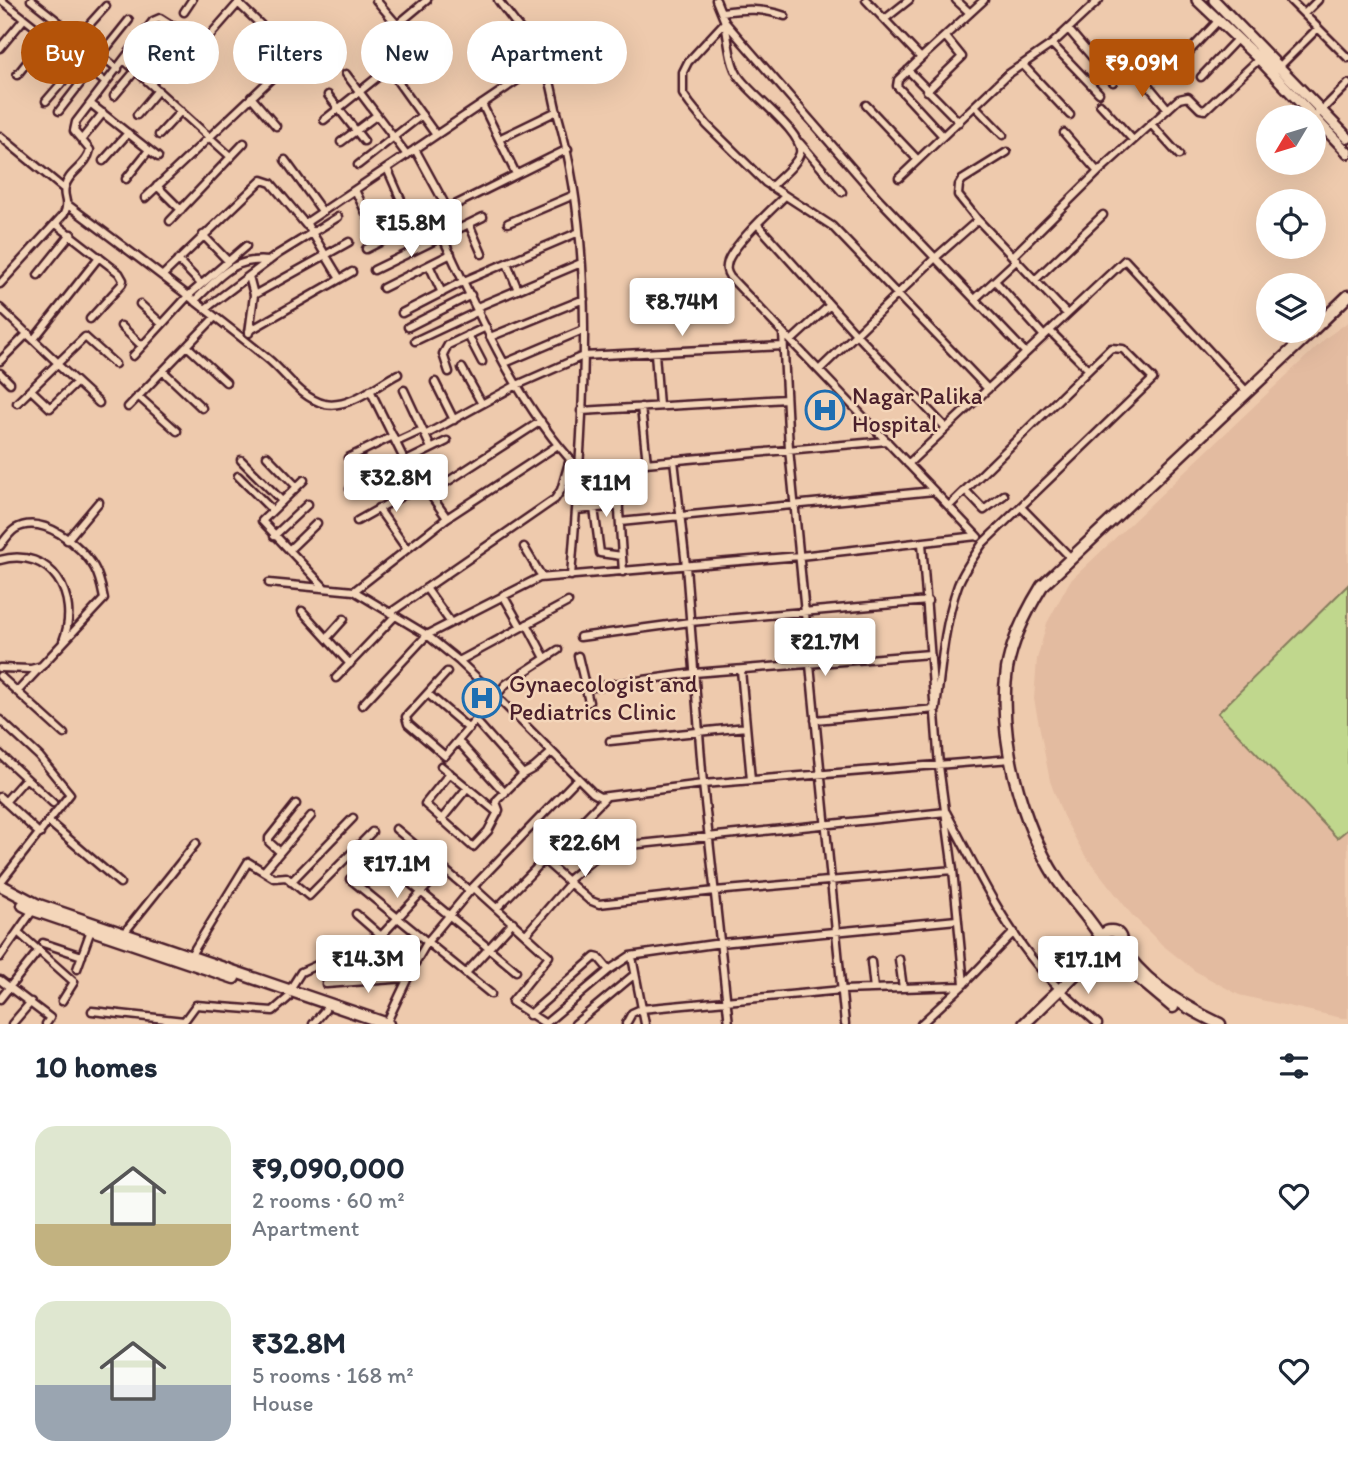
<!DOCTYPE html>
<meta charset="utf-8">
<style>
:root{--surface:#fff;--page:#f2f2f3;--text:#1f2937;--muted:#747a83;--accent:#b45309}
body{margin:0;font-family:Itim,sans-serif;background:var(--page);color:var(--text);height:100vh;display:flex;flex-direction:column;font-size:26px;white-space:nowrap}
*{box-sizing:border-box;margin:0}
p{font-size:23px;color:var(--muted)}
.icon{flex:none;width:38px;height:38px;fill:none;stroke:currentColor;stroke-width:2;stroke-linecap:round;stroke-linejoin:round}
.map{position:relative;height:1024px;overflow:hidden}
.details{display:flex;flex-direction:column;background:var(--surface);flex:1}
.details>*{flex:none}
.banner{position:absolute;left:21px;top:21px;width:700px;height:63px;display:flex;gap:14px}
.needle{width:46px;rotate:232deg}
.controls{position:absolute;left:1256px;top:105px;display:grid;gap:14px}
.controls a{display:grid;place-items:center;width:70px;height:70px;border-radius:50%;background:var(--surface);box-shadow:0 7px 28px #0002;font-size:35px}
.price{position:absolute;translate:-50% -60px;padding:0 16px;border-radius:7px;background:#fff;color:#222;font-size:23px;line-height:46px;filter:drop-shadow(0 2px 4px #0008)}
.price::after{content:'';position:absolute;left:50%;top:42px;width:21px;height:16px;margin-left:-10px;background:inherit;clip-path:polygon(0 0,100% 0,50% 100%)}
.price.current{background:var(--accent);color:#fff}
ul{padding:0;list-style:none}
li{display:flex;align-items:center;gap:21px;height:175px;padding:0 35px}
li span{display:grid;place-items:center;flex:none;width:196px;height:140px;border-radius:21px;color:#555}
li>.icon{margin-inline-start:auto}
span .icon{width:84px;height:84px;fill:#fffc;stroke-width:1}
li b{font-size:30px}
h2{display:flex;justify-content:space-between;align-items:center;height:84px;padding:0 35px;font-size:30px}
.chip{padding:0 24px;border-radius:32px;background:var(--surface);box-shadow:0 7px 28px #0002;font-size:24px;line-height:63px}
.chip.current{background:var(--accent);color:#fff}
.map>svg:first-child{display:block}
.built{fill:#e3bba0}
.green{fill:#c0d78d;stroke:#857b5c;stroke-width:2}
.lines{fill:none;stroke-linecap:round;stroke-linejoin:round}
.minor-casing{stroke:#4a1f2b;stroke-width:11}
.secondary-casing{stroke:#4a1f2b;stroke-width:14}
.primary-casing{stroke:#4a1f2b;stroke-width:15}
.minor{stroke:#f4d6ba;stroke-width:6}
.secondary{stroke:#f4d6ba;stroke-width:9}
.primary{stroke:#f4d6ba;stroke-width:10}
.labels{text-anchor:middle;stroke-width:5;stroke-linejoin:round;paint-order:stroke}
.poi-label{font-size:24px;fill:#4a1f2b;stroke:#f4d6ba;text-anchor:start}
</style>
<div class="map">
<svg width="1348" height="1024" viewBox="0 0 1348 1024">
<rect width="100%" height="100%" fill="#eecaad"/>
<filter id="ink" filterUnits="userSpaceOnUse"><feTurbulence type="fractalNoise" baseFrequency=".0143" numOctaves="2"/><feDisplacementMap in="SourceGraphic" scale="14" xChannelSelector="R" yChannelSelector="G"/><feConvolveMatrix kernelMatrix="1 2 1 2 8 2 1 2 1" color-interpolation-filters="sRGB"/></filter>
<g filter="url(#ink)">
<path class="built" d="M1348,322V1018H1342L1239,995L1195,971L1160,943L1132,915L1084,854L1063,816L1050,781L1034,699L1037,659L1047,623L1070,581L1327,337Z"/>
<path class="green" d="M1348,585V829L1337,838L1218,713Z"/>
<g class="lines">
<defs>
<path id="minor" d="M1,0L106,83
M31,0L118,69
M376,0L406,35
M498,0C513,21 532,42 544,65C552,81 553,99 558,116C599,259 582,429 571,576
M716,0L725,22L688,62L683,72V94L690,104L707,125L766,183L832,226L988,389
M866,0L921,58L984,0
M956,0L970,13
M1290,0L1348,58
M184,12L192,0
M722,12C745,9 763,8 785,16
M1304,14L1318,0
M885,19L909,0
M725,22L878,198L1026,353
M725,24C729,41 729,62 739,77C751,95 804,133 800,153C797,165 779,178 771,187
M397,25L427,0
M1069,30L1113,82
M78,37L106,6
M1052,44L1099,93
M0,48L24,19
M101,55L129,20
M1184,57L1219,20
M921,58L898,80L897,86L943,136
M124,60L231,157
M1024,66L1070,115
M1277,69L1318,28
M908,70L959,122
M1137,72L1168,109
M346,74L407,155
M17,75L47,37
M1201,77L1238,38
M398,82L436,135
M151,84L185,34
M927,91L962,57L945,36
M328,95L364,141
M114,96L136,70
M251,97L276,126
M46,101L79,63
M91,104L158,157
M482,104L516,174
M1100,104L1133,140
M866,105L918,160
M975,106L1003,135
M59,111L90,71
M137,115L158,90
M1315,117L1348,84
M324,120L389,68
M1151,124L1179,155
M1064,133L1098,172
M159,135L181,111
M0,136L64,189
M82,139L103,113
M499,139L557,111
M341,142L377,115
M800,143L842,192
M415,149L447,208
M1007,152L962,180L959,185L958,195L978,220L1067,314
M285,160L322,211
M103,161L128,133
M358,165L422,115
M387,168L412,225
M899,178L1007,75L1052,44L1099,0
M126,179L149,150
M157,186L181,210
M355,190L380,242
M785,196C770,211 735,243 728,261C726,268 726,271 730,277L978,537
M145,198L291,60L287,50L238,3
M68,205C135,255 202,305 267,358C286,373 300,398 325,404C350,409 378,384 398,374
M432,215C474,302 511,397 579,469
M170,221L244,143
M508,223L574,195
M56,224L119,273L123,280L122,284L90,319
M469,224L482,254
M758,225L856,334L946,428
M203,235L228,261
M366,249L568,149
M1013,256L1098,172L1179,99L1188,97L1200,109L1205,110L1259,59
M178,260L201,284
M507,263L518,290
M429,265L442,293
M374,270L483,217
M38,275L71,234
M162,276L262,180L271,183L306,225
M340,279L308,226L307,222L543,63
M1035,280L1103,215
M995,281L1044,336
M0,284L64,214C70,201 62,197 65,187C68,172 87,166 90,150L74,131L76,122L153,21L160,18L193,39L206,40L241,0
M383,288L451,254
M254,295L349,242
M975,299L1017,260
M194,301C220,277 232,257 269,261
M140,304L162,324
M477,307L581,263
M0,308L58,363L17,403
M205,309L278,254L338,217
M402,313L464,281L579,232
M121,326L142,346
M408,327L471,295
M249,331L352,272
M1050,331L1088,369
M249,333L254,295L249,276
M783,333L789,449L845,1024
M468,335L482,362
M490,337L584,299
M34,339L99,257
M415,341L479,311
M791,341L830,305
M187,346L226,382
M655,353L659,406
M133,356L188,296L246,246
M0,361L28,333
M58,363L85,337L115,364
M505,363L583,330
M58,365L99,403
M462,368L482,404
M819,370L935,258L978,220
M163,371L202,408
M449,372L443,354L448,345L486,327
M0,373L10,383
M435,382L454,420
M31,390L50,408L76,383
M370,390L402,455L447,518
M404,390L431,448
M138,396L177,431
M128,407L215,317
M641,407L647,463
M581,411L786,399
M425,435L517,385L583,356L783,346
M396,442L422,430
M267,456L297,487
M348,458L393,436
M241,460L282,501
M674,460L686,566L703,784L729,1024
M908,464L1125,260L1247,392
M616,465L623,572
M579,469L887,441
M238,476L272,510
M304,480L262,521L324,587
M447,482L541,421
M350,489L447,441
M965,490L984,510L1004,495
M1021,507L1071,558
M378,508L406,548
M594,508L600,553L622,556
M576,510L619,506
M357,521L423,484
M620,522L934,491
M274,536L308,504
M67,540L99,502
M922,543L939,766L953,870L964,984
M0,546C4,541 9,533 15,529C42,513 81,545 94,567C100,577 102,589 104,599L18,691
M524,547L542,577
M289,550L317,523
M0,560C51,546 81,596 63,641
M269,583L354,591L427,635L459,661L497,697L593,793L600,797L703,784L1011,759
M426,588L451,623
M354,591L447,518L558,445
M503,595L521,627
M302,611L350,664
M390,613L555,499L561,490L570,459
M527,624L545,658
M580,637L690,622L928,601
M327,638L344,619
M578,656L589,702
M459,661L568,602
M0,668L31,669L42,666
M741,670L751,780
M447,672L406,717L408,724L445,756L506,684L558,650
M0,676L64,734
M336,678L395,616
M586,688L694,673L930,654
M428,694L469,729
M362,705L427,635L539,578L800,556L977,536
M0,720L39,756L70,794L0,883
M815,720L936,709C941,668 944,624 958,585C964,570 974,556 983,543L1153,379L1123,349L1111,348L949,506
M476,721L523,774
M610,741L746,727
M459,742L505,793
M0,754L53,803
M441,766L498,813
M450,773L425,804L473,847L488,831L499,810L496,802L497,800L523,774L534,768L552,752
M0,797L40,834
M5,802L26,778
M441,820L467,788
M49,822L120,883
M396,829L470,891
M280,852L269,842V838L296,804
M374,853L516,971
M545,861L589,900L599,904L715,891L953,870
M264,871L311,816
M350,879L491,994
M567,881L603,851L611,847L946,812C972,860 996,912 1030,956C1049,981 1074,1003 1098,1024
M291,882L353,818
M473,887L549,956L512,1002L546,1024
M497,908L606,797
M356,914L414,965
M19,933L74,982L62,1001
M124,933L196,843
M526,934L570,883
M381,936L443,869
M43,943L82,956
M191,955L248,862L274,878L286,877L309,896L372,832
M0,957L33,910
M632,957L645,1024
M899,959L903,988
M871,962L874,989
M77,969L91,930
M466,973L513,922
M0,980L50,1018L46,1024
M326,984L407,978
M289,991L301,972L367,943
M0,999L39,950
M92,1011L184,1021
M529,1015L595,957L599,958L609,970
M12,1024L31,1002
M182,1024L196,1005L273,1011L288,998
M313,1024L325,1010
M386,1024L414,965L428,941L473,887L578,778
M545,1024L609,970L630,956L721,943L957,920
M575,1024L635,974
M626,1024L632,1013L641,1009L842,990L962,986
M921,1024L962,986L1014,932"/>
<path id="secondary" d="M1197,0L1259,59L1348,153
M1214,0L1348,138"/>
<path id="primary" d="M1314,329L1348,296
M0,885L36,904L388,1024
M23,905L33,910L234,978
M1101 941a10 10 0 1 1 20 0a10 10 0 1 1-20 0Z
M1102,939C1089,917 1071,900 1057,879C1021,823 997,736 1007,669C1012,639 1026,612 1042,586L1312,331
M1120,945C1143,982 1181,1006 1220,1024
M1113,951L1129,970L1173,1007
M1024,1024L1087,963L1101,941"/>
</defs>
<use href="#minor" class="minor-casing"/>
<use href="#secondary" class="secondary-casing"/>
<use href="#primary" class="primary-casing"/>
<use href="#minor" class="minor"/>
<use href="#secondary" class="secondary"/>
<use href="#primary" class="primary"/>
</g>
</g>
<defs>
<symbol id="hospital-ring" viewBox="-11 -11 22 22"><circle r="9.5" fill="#f4d6ba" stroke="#1f6fb2" stroke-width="1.5"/><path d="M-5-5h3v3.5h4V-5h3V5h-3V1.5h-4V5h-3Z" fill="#1f6fb2"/></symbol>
</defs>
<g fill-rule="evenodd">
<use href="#hospital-ring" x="803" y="388" width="44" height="44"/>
<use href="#hospital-ring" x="460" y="676" width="44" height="44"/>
</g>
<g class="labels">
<g class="poi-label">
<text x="852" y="404">Nagar Palika<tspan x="852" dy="28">Hospital</tspan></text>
<text x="509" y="692">Gynaecologist and<tspan x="509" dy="28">Pediatrics Clinic</tspan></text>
</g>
</g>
</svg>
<div class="controls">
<a><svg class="needle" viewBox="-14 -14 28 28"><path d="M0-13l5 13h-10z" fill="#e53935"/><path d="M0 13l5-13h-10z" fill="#747a83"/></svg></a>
<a><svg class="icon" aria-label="locate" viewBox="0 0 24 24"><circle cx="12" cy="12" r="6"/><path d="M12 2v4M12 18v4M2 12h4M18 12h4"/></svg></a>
<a><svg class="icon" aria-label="layers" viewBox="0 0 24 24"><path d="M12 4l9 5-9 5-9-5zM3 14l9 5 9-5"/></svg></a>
</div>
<b class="price current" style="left:1142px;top:99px">₹9.09M</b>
<b class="price" style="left:411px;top:259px">₹15.8M</b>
<b class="price" style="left:682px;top:338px">₹8.74M</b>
<b class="price" style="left:396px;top:514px">₹32.8M</b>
<b class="price" style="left:606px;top:519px">₹11M</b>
<b class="price" style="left:825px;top:678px">₹21.7M</b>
<b class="price" style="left:585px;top:879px">₹22.6M</b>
<b class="price" style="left:397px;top:900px">₹17.1M</b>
<b class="price" style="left:368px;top:995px">₹14.3M</b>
<b class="price" style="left:1088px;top:996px">₹17.1M</b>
<div class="banner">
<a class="chip current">Buy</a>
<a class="chip">Rent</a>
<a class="chip">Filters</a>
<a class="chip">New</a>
<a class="chip">Apartment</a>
</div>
</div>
<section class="details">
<h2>10 homes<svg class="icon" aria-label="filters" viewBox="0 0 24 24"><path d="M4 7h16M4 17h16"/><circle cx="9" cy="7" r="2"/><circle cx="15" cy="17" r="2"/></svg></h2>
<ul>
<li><span style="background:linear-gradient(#dfe7d0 70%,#c2b280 0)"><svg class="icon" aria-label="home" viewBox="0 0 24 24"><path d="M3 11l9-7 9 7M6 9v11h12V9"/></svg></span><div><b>₹9,090,000</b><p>2 rooms · 60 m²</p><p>Apartment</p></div><svg class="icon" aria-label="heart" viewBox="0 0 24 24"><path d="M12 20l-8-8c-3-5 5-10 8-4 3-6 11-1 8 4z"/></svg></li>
<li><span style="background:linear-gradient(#dfe7d0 60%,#9aa5b1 0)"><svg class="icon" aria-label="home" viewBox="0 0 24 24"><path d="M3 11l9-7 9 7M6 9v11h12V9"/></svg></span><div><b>₹32.8M</b><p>5 rooms · 168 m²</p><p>House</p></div><svg class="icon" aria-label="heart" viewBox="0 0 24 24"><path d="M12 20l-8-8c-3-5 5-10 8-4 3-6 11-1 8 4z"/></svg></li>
</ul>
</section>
